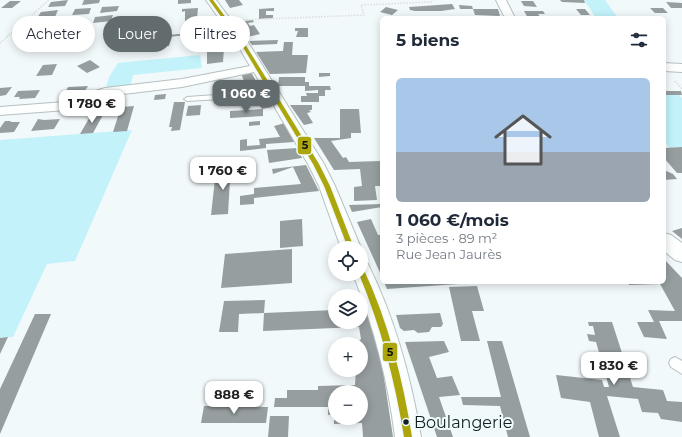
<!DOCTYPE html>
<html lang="fr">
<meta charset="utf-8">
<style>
:root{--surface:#fff;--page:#f2f2f3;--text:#1f2937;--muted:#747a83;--line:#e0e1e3;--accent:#626c6e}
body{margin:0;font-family:Montserrat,sans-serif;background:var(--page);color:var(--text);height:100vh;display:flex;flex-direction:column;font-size:15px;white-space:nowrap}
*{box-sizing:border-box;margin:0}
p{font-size:13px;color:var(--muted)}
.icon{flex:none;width:22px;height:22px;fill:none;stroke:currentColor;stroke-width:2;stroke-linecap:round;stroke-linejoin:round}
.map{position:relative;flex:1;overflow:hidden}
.side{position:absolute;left:380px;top:16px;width:286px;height:268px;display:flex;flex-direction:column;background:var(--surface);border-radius:6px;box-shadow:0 2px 10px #0003}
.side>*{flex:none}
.top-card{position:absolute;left:12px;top:16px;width:308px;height:36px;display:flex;gap:8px}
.buttons{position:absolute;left:328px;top:241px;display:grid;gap:8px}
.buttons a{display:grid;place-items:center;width:40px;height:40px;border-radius:50%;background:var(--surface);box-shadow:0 2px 10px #0003;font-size:20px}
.price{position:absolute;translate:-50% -34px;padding:0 9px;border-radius:8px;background:#fff;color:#222;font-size:13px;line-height:26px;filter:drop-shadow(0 1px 2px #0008)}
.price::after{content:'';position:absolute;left:50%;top:24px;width:12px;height:9px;margin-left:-6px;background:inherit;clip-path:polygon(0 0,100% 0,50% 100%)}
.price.current{background:var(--accent);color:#fff}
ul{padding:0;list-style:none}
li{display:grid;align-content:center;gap:8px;height:212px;padding:0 16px}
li+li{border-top:1px solid var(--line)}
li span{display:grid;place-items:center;height:124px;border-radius:6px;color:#555}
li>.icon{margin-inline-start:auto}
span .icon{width:72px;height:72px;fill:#fffc;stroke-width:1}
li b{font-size:17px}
h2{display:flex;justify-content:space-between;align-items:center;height:48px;padding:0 16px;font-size:17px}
.chip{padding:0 14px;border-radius:18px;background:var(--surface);box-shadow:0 2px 10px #0003;font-size:14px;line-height:36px}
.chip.current{background:var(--accent);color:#fff}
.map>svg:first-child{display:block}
.green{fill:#c3f2fa}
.building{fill:#969e9f}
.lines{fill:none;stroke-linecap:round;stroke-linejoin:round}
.service-casing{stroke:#b7c0c1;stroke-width:2}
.minor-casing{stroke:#b7c0c1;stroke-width:2}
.path-far1{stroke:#dbdede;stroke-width:1.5;stroke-dasharray:1.5 1.5;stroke-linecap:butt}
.path{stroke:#dbdede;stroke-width:2;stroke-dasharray:1.5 1.5;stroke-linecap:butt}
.service{fill:#fdfefe;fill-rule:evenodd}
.minor{fill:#fdfefe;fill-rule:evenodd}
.bus-1-casing{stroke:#effbfd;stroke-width:3}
.bus-1{fill:#aca60c;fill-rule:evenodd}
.bus-dot{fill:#152022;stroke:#effbfd;stroke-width:1.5}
.labels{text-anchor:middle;stroke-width:4;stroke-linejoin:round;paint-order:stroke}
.near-bus-label{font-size:16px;fill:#152022;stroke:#effbfd;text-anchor:start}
.line-badge{stroke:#effbfd;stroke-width:1.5}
.pale-badge-label{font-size:11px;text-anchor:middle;font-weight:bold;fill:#111}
</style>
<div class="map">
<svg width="682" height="437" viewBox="0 0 682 437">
<rect width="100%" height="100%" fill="#f2f9fa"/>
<path class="green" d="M584,0H605L618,18H596Z
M200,55L202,68L133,75L130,88L105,92L109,77L118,63Z
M664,95H679L682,98V147L670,148L664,141Z
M132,130L75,261L47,264L13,337L0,338V140Z"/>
<path class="building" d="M68,0L65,6L48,7L51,2Z
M84,0H100L99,3L82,5Z
M178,0H191V3L178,4Z
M225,0H239L243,5L230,8Z
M560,0H584L585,3L562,2Z
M10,1H21L12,8H1Z
M521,1H533L537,7L524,6Z
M666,2L682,3V8H671Z
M452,4L455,9L441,11H415L410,10L409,7Z
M459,5L472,6L473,9H498L500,16L475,15L473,9H460Z
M119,6L117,11L100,13L102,7Z
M386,7L398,10L392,15L380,12Z
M91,8L89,14L72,15L75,9Z
M198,8L197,19H198V26L206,25V41L191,42L192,40L187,39V35L159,38V36L188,33V25H185V11L182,12V9Z
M274,8V11H266V15H273V18L259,19V9Z
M650,8H663L668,13H655Z
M576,9H585L590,15H581Z
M58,10L55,17L37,18L41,12Z
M524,11H543L545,14H538L541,18H528Z
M113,15L111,21L93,23L95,17Z
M253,20L254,22L248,23L250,26L254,25L260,34L247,37L236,22Z
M48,21L44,28L26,29L29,23Z
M92,26L89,33L71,34L74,28Z
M225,28L228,33L215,34V32H212L213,29Z
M295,28H308V37H296L298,31H295Z
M63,29L60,35L41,37L44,30Z
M278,40L277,44L252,45L249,41Z
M170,42L169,46L155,47V43Z
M284,42H293L292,55H308L306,73L270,74L256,52L283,51Z
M224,48L223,62L207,64V50Z
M90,60L100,67L87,73L77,66Z
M57,64L52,75L36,76L43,65Z
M251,72L256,81L245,83L241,74Z
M319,73H330V76L319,77Z
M279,77H305V82H309V86H330L331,90H325V96H319V102H301V96H307L306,93H318V90L305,91V86H278Z
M217,82H224L223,89H215Z
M88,86L83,94L64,95L68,87Z
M12,87L6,95L0,96V88Z
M40,90L35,98L19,99L20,97H14L18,91Z
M664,91H681L682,95H664Z
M166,94L165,99L154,100L155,95Z
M264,96L272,107L262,109L254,98Z
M174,102H185L180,130L171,131L172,127H169Z
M201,105L200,115L186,116L188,106Z
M290,105H312V110H309L311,112L307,113L313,123L304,125Z
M134,106L127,131L113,132L121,107Z
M263,109V116L230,118V111Z
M340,109H359L361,133H351V138L331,141L343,158L346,157L349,162L380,161L381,169H367H381L382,186H375L377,200L354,201V187L362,186L360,169L334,170L314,138H340Z
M91,115H103L93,133L80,134Z
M38,119L44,120L60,119L54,129L31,131Z
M5,121H11L10,122H20L14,132L0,133V128Z
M260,121V125L249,126V122Z
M285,123L294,142L266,144V148L240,151V140L247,139V146L260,145L259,139L280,137L274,126Z
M682,147V173H677L664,158V148Z
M297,148L302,158L269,163L267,150Z
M306,165L319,191L254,198V204L240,205V196L254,194V188L301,184L293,167L273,174L272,169Z
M230,168V174L244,172L245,179L230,180L228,214L211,215L216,170Z
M664,170L673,174L677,179L664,180Z
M382,204V207L352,212L349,205Z
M302,219L303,246L280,248V221Z
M371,219L378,235H382V277L357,222Z
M682,228V239L672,231Z
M292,249V283L221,288L225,254Z
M664,259L682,278V321H659L667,339L644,337L637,322H654L648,310L675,311L660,284L629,285L628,282H664Z
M384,282H472V283L387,289Z
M477,286L484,311H472L480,341H461L449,287Z
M265,300L264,313L239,314L238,332H219L224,301Z
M361,309H367L378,338L393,437H363L362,423L334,424V418H361V392H335V414L328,415V407H274L275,398H287V390H318V386L355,385L356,370H361V344H355L361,339L359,327L263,331L264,313L335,310V322H361Z
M440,313L443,324L441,327H432L429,332L418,333L414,330L404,331L400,328L396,315Z
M35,314H51L0,434V389Z
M588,322H612L633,387L663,390L667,401L682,402V422L661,419L658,413L642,412L638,399L607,396L620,437H599L590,402L561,398L556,375L602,380L604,387H609L596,342L589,341L587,334L595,335L593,326H589Z
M8,337L0,354V338Z
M444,341L449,352L429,357L437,378L452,376L460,395L439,397L453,437H437L405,342Z
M487,341H502L530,437H508L500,406L463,405L461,397H501Z
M204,406L268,407L266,423H201Z
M270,416H289L288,437H268Z"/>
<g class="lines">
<defs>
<path id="service" d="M272,91L275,93L274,94L256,97L187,101L184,99L187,97Z
M675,357L682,361V374L671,367L669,363L671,359Z"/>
<path id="minor" d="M206,0H216L249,44L324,164L335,186L361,248H341L319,186L308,164L254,72L182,87L107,96L80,109L0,115V107L77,101L89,93L105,88L182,79L250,66L237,44Z
M496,0H506L515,18H505Z
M664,63L682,64V72L664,71Z
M664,233L671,235L682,243V262L675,260L664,251Z
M361,262L368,264C395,319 411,377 421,437H395C388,381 374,327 353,274H361Z"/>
</defs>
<use href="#service" class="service-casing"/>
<use href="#minor" class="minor-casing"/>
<path class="path-far1" d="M240,20L364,15L361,5L431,2L433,0
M0,43L49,0"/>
<path class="path" d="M675,81L682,89"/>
<use href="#service" class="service"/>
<use href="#minor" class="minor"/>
<defs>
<path id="bus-1" d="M209,0H213L245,44L319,164L330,186L354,248H348L324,186L313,164L241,44Z
M361,267L363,268C388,321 403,379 412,437H404C395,381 381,327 359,274H361Z"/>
</defs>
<use href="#bus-1" class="bus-1-casing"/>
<use href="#bus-1" class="bus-1"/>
</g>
<circle class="bus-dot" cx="406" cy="422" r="3.5"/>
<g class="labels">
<g class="near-bus-label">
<text x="414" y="428">Boulangerie</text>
</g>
</g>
<g class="line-badge">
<rect x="297" y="136" width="15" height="19" rx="4" fill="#aca60c"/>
<rect x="382" y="342" width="16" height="20" rx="4" fill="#aca60c"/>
</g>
<g class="pale-badge-label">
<text x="305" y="149">5</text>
<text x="390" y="356">5</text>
</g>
</svg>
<div class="buttons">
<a><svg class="icon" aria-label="locate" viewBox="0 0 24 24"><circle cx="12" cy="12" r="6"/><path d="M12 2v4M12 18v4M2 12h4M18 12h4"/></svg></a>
<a><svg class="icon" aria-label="layers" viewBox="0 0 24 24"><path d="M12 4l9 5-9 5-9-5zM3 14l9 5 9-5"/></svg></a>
<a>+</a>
<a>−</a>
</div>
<b class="price current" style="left:246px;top:114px">1 060 €</b>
<b class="price" style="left:92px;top:124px">1 780 €</b>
<b class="price" style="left:223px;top:191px">1 760 €</b>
<b class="price" style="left:614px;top:386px">1 830 €</b>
<b class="price" style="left:234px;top:415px">888 €</b>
<div class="top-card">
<a class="chip">Acheter</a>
<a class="chip current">Louer</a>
<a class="chip">Filtres</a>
</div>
<section class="side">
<h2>5 biens<svg class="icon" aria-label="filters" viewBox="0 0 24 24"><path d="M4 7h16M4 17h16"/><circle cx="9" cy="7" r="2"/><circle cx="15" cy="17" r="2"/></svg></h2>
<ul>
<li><span style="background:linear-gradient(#a9c7e8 60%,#9aa5b1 0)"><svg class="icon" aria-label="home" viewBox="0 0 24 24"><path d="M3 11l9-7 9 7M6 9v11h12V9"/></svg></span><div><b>1 060 €/mois</b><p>3 pièces · 89 m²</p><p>Rue Jean Jaurès</p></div></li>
</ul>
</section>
</div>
